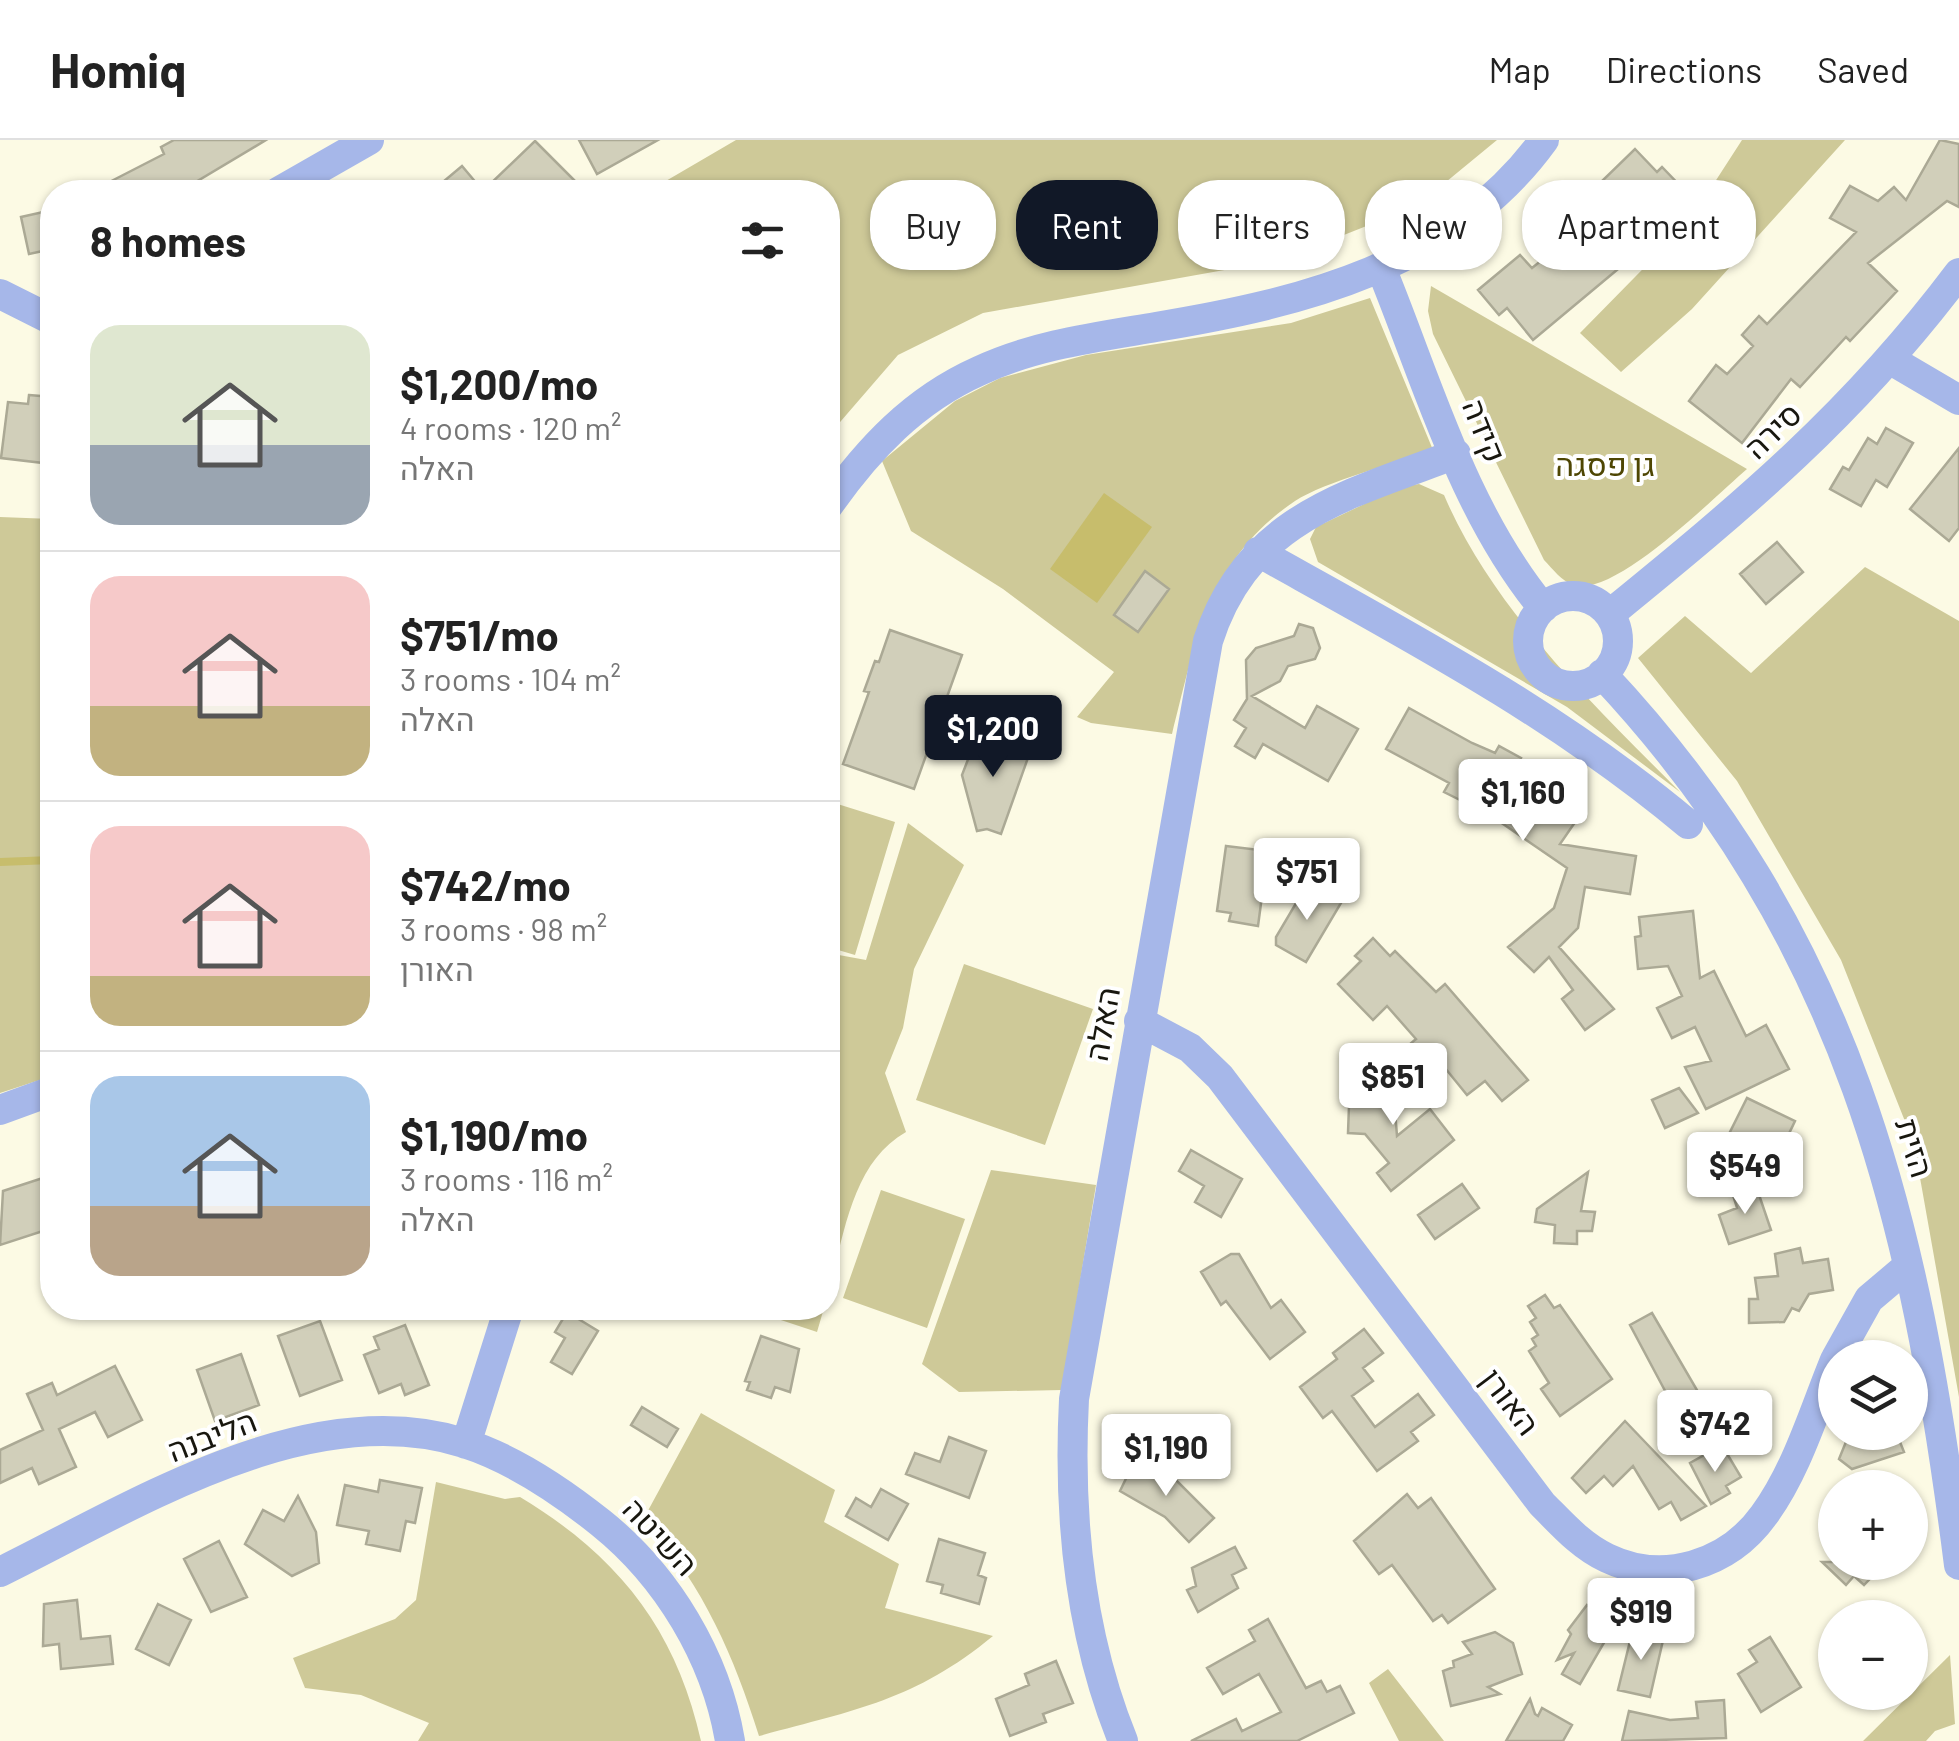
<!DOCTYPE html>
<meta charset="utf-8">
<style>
:root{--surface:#fff;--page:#f2f2f2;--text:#222;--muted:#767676;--line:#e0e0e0;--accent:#111827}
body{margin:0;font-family:Barlow,Heebo,sans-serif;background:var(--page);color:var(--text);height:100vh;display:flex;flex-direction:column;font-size:38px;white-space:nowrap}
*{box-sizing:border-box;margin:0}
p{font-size:32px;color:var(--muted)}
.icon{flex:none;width:55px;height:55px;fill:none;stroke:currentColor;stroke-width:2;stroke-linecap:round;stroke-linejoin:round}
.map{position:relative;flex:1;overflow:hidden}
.drawer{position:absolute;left:40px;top:40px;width:800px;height:1140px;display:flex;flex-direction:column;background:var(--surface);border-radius:40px;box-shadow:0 2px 8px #0004}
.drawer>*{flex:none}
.banner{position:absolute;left:870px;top:40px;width:938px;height:90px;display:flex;gap:20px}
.buttons{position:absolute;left:1818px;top:1200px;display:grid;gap:20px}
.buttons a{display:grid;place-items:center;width:110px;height:110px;border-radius:50%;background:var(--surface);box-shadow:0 2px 8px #0004;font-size:50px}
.price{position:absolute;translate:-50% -85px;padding:0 22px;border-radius:10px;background:#fff;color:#222;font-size:32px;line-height:65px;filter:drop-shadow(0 2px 5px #0008)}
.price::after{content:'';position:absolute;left:50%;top:60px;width:30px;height:22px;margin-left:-15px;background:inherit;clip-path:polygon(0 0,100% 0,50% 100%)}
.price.on{background:var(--accent);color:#fff}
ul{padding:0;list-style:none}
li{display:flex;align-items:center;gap:30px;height:250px;padding:0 50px}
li+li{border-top:2px solid var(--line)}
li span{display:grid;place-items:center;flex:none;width:280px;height:200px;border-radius:30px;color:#555}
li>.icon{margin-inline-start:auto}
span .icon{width:120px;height:120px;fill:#fffc;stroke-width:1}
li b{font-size:42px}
h2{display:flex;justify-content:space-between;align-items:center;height:120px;padding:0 50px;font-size:42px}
.pill{padding:0 35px;border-radius:40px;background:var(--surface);box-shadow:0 2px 8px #0004;font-size:35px;line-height:90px}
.pill.on{background:var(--accent);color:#fff}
header{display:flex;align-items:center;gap:60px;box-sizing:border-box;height:140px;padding:0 50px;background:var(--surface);border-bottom:2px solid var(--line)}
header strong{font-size:48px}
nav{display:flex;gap:55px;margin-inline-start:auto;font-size:35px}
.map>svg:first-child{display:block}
.green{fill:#cec998}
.water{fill:#c7bd6c}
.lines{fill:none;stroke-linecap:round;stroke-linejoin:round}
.stream{stroke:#c7bd6c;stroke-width:8}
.building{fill:#d1cfba;stroke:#aba995;stroke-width:2.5}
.minor{stroke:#a6b7e9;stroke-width:30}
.labels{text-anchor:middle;stroke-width:8;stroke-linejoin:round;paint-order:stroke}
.street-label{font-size:32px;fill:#18170f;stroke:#fff}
.park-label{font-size:32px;fill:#4e4603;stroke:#fff}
</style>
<header>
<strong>Homiq</strong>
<nav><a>Map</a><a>Directions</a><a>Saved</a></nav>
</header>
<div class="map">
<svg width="1959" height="1601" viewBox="0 0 1959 1601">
<rect width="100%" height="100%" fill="#fcfae4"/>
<path class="green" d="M736,0H1497L1435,51L1369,85L1281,120L983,173L898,215L828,296V52H647Z
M1742,0H1845L1692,169L1621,232L1580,193L1689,82Z
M1431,146L1747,329C1715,356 1615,458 1574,445C1561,441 1553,429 1544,420L1433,194L1428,171Z
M1370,158L1433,310C1395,324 1326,341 1295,361C1209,419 1196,500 1172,594L1091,583L1077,577L1114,532L1003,449L911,391L882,321L955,261L1000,238L1086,215L1291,183Z
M1419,344L1444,355C1493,470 1593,564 1680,652L1567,567L1318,422L1310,399L1316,387L1400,347Z
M0,377L52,379V936L0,953Z
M1865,427L1959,481V1257L1914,1004L1841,820L1737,641L1638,518L1685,476L1751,533Z
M828,661L895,682L855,815L828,807Z
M908,683L964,725L914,829L903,888L885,933L906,992C851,1023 844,1097 828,1154V813L866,820Z
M964,824L1093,869L1045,1005L916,960Z
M991,1030L1096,1045L1062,1250L959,1252L922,1224Z
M881,1050L965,1079L927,1188L843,1158Z
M745,1168H824L817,1192Z
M701,1273L835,1350L824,1382L899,1424L885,1468L993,1496C914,1561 854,1570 759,1596C733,1513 702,1444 644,1378Z
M436,1342L505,1359L520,1357C618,1416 676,1489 701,1601H418L429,1583L361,1555L305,1548L293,1518L395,1479L416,1460Z
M1950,1515L1955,1584L1935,1591L1926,1601H1863Z
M1388,1529L1444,1601H1399L1369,1543Z"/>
<path class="water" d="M1104,353L1152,387L1097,463L1050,429Z"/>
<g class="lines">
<path class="stream" d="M0,722L52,720"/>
</g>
<path class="building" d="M174,0H266L179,52H90L164,14L161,7Z
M579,0H658L597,34Z
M1940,0L1959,4V67L1947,61L1868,123L1897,151L1850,201L1846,197L1800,247L1791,239L1742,303L1689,261L1716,225L1727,234L1753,206L1742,195L1759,176L1767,184L1856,92L1830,78L1850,46L1878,61L1894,47L1906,60Z
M535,1L586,52H431L462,26L483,51Z
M1635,9L1657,32L1662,27L1687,53L1654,85L1630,59L1623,66L1601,42Z
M52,70V109L29,114L21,77Z
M1578,91L1599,117L1617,103L1630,119L1533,200L1507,168L1499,175L1478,150L1520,115L1532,128Z
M29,255L52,257L47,295L52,296V324L1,318L8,262L28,264Z
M1886,288L1913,303L1887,347L1876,340L1861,366L1830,349L1843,327L1849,330L1868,298L1877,304Z
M1959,308V388L1949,401L1910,369Z
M1777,402L1803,432L1766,464L1740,434Z
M1145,431L1169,449L1138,492L1114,475Z
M1299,484L1313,488L1320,508L1315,519L1288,526L1280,541L1252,556L1305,588L1317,566L1358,589L1328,641L1263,604L1255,618L1235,606L1246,588L1234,580L1247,559L1246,520L1256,508L1294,496Z
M890,490L962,515L914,649L843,624L869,552L864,551L875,521L879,522Z
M1409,568L1472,603L1495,613L1499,606L1521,618L1506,645L1541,669L1547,661L1557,667L1562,659L1582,672L1560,704L1636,716L1630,754L1585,747L1578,788L1559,807L1614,869L1585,890L1562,859L1573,850L1549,817L1534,832L1508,807L1554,768L1567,728L1490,675L1444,652L1449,643L1386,609Z
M979,591L1030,612L1001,694L987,689L977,691L962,635Z
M1226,706L1268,711L1258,786L1229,781L1231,773L1217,771Z
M1308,743L1341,763L1306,822L1276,805V797Z
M1693,771L1700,838L1714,831L1746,896L1766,885L1789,929L1706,969L1685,927L1711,921L1695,887L1672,898L1657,868L1682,856L1668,826L1638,829L1635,797L1641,796L1639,777Z
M1373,798L1390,816L1395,811L1436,852L1445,844L1528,940L1502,961L1485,941L1467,955L1441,923L1434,930L1410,904L1416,899L1387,866L1373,880L1338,844L1361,821L1355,816Z
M1392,932L1397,996L1430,969L1454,1000L1391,1051L1377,1033L1389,1023L1365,994L1348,993L1350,939L1362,941V933Z
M1679,948L1698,973L1665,988L1652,960Z
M1747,958L1795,981L1772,1029L1745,1016L1755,1044L1714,1024Z
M1191,1010L1242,1039L1221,1077L1195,1062L1204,1046L1179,1031Z
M1588,1032L1581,1071L1595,1072L1592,1091H1577V1104L1554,1103L1555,1085L1535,1082L1537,1069Z
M52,1035V1088L0,1105L3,1051Z
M1462,1044L1479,1068L1435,1099L1418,1075Z
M1756,1046L1771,1090L1729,1104L1719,1075L1737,1068L1733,1055Z
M1800,1108L1803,1123L1828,1119L1833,1150L1809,1154L1799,1171L1792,1168L1784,1182L1749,1183V1159H1758L1755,1138L1778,1136L1775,1114Z
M1231,1114H1239L1271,1168L1281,1160L1305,1192L1270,1219L1226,1161L1221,1165L1201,1132Z
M1545,1155L1554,1168L1560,1165L1612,1239L1560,1276L1541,1249L1549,1243L1529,1211L1536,1206L1532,1199L1538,1195L1530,1182L1536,1178L1528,1166Z
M567,1172L598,1191L572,1234L551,1222L565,1198L555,1192Z
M1652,1173L1708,1269L1672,1288L1661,1268L1671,1262L1630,1185Z
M320,1181L342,1240L300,1256L278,1196Z
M405,1185L429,1245L405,1255L401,1244L379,1253L364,1215L379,1209L374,1197Z
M1364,1189L1383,1213L1363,1228L1373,1241L1352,1256L1375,1287L1418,1254L1434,1275L1411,1292L1418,1301L1377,1331L1332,1271L1323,1278L1300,1247L1337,1219L1333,1213Z
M761,1196L799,1209L790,1252L775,1247L771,1258L747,1250L750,1242L745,1241Z
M241,1214L259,1265L215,1281L197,1230Z
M115,1226L142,1280L108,1297L95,1272L59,1289L76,1327L39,1344L32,1328L0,1343V1310L43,1290L27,1254L52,1243L57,1255Z
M642,1267L678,1289L667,1307L631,1285Z
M1625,1281L1667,1325L1706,1366L1681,1380L1671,1362L1659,1369L1633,1326L1613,1346L1604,1336L1586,1353L1572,1338Z
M1850,1292H1896L1904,1312L1852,1329L1839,1319Z
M949,1297L986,1311L969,1358L906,1334L915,1313L940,1322Z
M1726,1312L1741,1337L1726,1346L1730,1353L1711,1364L1690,1323L1708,1313L1712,1320Z
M1136,1318L1174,1338L1214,1378L1189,1402L1165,1377L1120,1351Z
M380,1340L422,1348L415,1383L406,1381L400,1411L366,1404L369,1391L337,1385L345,1345L378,1352Z
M881,1349L908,1364L888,1400L846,1376L856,1358L871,1367Z
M1407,1354L1418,1368L1431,1358L1495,1449L1448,1483L1442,1475L1433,1481L1392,1425L1379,1434L1354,1401Z
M298,1356L316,1392L319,1423L292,1436L245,1404L263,1370L284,1381Z
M939,1399L985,1413L978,1435L986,1438L979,1464L941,1453L943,1445L927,1441Z
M219,1401L247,1457L211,1472L184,1419Z
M1235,1407L1246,1428L1232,1435L1238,1448L1198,1472L1187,1450L1196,1446L1192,1428Z
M1822,1422H1886L1864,1445L1854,1436L1846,1445Z
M77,1460L81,1499L110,1496L113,1524L61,1529L59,1504L43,1506L44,1464Z
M158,1464L191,1480L169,1525L136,1509Z
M1587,1465L1616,1482L1580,1544L1562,1534L1574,1513L1557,1520L1571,1494L1568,1490Z
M1268,1479L1306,1548L1321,1541L1327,1552L1340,1546L1354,1573L1297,1601H1191L1236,1579L1242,1591L1281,1572L1259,1534L1223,1554L1207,1528L1255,1501L1249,1490Z
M1633,1489L1664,1496L1650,1557L1618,1550Z
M1495,1492L1513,1503L1522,1534L1488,1547L1500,1554L1451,1566L1443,1531L1454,1527L1453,1521L1472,1514L1463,1502Z
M1770,1497L1801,1547L1761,1572L1738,1534L1757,1522L1749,1510Z
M1056,1521L1073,1563L1043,1574L1046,1582L1010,1596L996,1559L1029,1545L1025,1534Z
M1530,1559L1535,1574L1538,1576L1542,1568L1572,1585L1563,1601H1506Z
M1724,1560L1726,1598L1622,1601L1629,1571L1670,1580L1698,1578L1696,1562Z"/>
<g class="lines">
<path class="minor" d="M278,52L369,0
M1381,128C1428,243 1463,371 1543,468
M0,154L52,180
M1891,220L1959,260
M828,366C868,309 914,260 979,231C1034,205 1097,197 1156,187C1301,163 1453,126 1544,0
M1258,412C1407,495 1557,574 1688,684
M1528 501a45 45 0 1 1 90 0a45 45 0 1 1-90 0Z
M1610,474C1745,364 1853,274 1959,133
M1602,534C1849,797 1915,1078 1959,1425
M1139,881L1190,908L1220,937L1542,1364C1562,1384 1581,1406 1607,1418C1663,1445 1728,1425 1764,1375C1797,1330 1814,1271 1835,1220
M0,970L52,951
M1836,1218L1869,1159L1908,1126
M466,1304L509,1168
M0,1432C134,1366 309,1254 464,1303C514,1319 561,1351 601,1383C667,1436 716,1517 730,1601
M1123,1601C1079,1493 1068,1375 1074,1259L1208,501C1247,378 1347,355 1456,314"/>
</g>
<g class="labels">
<g class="street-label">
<text transform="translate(1484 291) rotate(68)" y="11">קידה</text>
<text transform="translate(1773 291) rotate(-44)" y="11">סירה</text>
<text transform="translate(1103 884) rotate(-80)" y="11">האלה</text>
<text transform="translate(1914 1008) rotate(73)" y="11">הזית</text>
<text transform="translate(1510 1262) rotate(53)" y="11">האורן</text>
<text transform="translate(212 1296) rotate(-21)" y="11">הליבנה</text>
<text transform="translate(660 1397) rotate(47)" y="11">השיטה</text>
</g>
<g class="park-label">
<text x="1605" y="336">גן פסגה</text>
</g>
</g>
</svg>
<div class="buttons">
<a><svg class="icon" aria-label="layers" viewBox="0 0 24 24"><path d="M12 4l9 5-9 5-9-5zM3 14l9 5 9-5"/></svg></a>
<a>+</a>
<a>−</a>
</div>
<b class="price on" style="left:993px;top:640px">$1,200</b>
<b class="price" style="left:1523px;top:704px">$1,160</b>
<b class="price" style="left:1307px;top:783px">$751</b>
<b class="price" style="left:1393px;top:988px">$851</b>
<b class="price" style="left:1745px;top:1077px">$549</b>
<b class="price" style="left:1715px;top:1335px">$742</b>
<b class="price" style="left:1166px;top:1359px">$1,190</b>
<b class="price" style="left:1641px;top:1523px">$919</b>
<div class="banner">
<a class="pill">Buy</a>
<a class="pill on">Rent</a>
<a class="pill">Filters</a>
<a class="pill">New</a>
<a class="pill">Apartment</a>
</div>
<section class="drawer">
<h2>8 homes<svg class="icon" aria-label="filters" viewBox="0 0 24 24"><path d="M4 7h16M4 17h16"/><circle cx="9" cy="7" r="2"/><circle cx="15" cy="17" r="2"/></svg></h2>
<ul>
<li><span style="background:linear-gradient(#dfe7d0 60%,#9aa5b1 0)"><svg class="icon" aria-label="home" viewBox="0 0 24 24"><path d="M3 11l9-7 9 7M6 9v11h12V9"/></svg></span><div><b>$1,200/mo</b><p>4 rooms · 120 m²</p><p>האלה</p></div></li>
<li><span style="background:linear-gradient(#f6c9c9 65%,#c2b280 0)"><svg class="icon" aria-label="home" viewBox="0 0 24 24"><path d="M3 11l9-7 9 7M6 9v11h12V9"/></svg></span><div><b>$751/mo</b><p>3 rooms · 104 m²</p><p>האלה</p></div></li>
<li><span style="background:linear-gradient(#f6c9c9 75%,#c2b280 0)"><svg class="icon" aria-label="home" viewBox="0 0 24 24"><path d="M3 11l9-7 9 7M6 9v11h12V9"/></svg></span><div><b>$742/mo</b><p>3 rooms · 98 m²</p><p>האורן</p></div></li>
<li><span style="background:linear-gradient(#a9c7e8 65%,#b9a48a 0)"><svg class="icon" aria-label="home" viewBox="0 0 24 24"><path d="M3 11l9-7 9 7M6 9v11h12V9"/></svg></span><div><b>$1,190/mo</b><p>3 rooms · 116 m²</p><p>האלה</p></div></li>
</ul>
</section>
</div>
